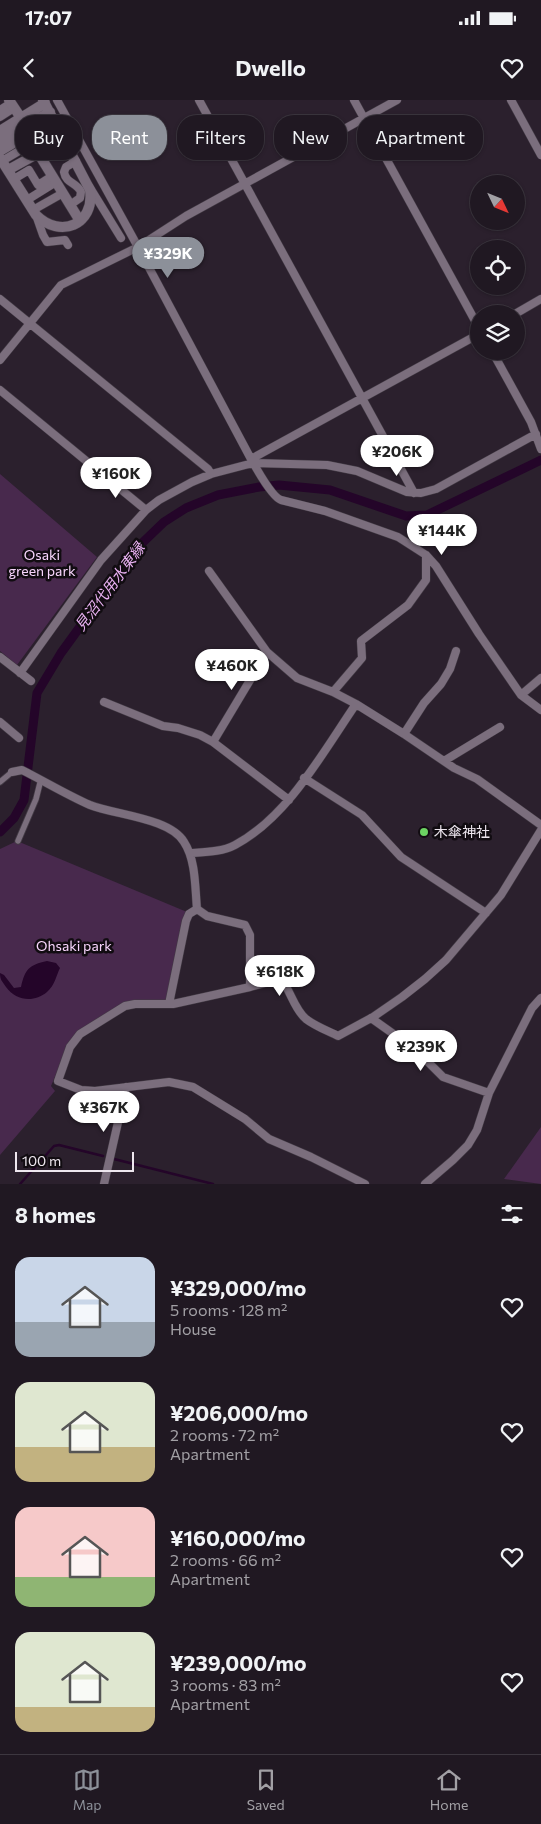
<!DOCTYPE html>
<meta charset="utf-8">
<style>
:root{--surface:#201822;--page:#28212a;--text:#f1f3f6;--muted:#a2a0a5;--line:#3d3740;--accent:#8c9099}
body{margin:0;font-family:Commissioner,"Noto Sans JP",sans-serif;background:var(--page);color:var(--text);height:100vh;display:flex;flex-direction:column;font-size:19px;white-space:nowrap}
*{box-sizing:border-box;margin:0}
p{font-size:16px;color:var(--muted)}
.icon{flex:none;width:28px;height:28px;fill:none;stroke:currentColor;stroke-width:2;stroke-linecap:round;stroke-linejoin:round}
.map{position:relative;height:1084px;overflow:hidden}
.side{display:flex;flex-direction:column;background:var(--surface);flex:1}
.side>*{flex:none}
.guide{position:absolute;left:15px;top:15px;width:511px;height:45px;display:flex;gap:10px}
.needle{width:32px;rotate:133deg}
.tools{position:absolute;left:470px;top:75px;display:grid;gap:10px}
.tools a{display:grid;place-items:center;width:55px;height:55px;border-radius:50%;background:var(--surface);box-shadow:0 1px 4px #0004,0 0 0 1px var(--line);font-size:25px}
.scale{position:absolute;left:15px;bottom:12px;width:119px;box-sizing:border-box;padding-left:5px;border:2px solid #eee7ef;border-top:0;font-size:14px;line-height:18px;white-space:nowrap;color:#eee7ef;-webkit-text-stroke:4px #110c11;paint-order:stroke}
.price{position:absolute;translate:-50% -42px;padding:0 11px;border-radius:18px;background:#fff;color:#222;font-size:16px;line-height:32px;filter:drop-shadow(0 1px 2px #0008)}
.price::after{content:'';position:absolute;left:50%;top:30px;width:15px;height:11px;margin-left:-8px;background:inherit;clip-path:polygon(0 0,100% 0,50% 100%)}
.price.selected{background:var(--accent);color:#fff}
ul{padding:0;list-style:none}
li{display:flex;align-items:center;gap:15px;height:125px;padding:0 15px}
li span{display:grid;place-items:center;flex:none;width:140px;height:100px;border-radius:15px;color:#555}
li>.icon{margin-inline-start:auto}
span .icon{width:60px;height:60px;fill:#fffc;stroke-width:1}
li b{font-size:21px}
h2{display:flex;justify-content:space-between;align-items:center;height:60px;padding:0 15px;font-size:21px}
.pill{padding:0 18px;border-radius:20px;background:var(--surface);box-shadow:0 1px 4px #0004,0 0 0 1px var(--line);font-size:18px;line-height:45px}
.pill.selected{background:var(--accent);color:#fff}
.status{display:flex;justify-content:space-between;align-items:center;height:35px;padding:0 25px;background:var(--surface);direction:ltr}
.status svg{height:14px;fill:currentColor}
header{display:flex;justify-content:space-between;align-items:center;height:65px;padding:0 15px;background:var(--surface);font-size:22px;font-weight:700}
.dock{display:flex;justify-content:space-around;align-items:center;height:70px;border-top:1px solid var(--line);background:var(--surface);font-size:14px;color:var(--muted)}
.dock a{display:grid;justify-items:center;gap:2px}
.dock .selected{color:var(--accent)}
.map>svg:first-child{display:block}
.green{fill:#48294d}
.water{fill:#240529}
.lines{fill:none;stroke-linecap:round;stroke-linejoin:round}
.stream{stroke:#240529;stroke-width:2.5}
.canal{stroke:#240529;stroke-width:9}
.pedestrian-casing{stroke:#433b45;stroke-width:7}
.minor-casing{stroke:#433b45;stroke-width:9}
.tertiary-casing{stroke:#433b45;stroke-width:11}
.pedestrian{stroke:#7b6e7d;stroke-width:5.5}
.minor{stroke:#7b6e7d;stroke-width:8}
.tertiary{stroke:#7b6e7d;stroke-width:10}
.poi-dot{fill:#6cd362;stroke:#110c11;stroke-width:2}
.labels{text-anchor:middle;stroke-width:5;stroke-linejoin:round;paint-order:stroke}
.park-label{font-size:14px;fill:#f9d6fe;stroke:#110c11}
.poi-label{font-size:14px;fill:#eee7ef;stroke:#110c11;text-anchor:start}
.water-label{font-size:15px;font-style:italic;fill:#e8b0f1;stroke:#110c11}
</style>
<div class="status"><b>17:07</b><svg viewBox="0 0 49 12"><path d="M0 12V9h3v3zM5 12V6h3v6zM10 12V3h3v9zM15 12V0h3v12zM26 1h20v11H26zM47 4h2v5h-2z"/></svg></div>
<header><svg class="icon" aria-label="back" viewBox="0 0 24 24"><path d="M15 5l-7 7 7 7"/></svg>Dwello<svg class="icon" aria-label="heart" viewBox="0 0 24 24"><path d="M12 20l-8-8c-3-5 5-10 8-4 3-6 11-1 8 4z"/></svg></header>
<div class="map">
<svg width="541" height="1084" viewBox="0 0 541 1084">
<rect width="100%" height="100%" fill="#2b202d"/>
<path class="green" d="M0,374L97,457L17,565L0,551Z
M17,741L187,812L169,897L164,901L134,902L68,946L51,986L55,991L0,1055V749Z
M541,1027V1084L504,1079Z"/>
<path class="water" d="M47,861L56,863L60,868C56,876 55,885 47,892C34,903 16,901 6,887C2,881 0,880 0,873L4,875L14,888L21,887C25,869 29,865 47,861Z"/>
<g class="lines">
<path class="stream" d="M114,1059L213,1084
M20,1084L54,1046L59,1045L103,1056"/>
<path class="canal" d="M0,732L14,718L24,700L37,593L61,553L138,447L164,422L186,408L218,395L259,387L279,385L330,390L406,416L427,415L541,360"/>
<defs>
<path id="pedestrian" d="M0,682L12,672
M18,741L36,699L40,683"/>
<path id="minor" d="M57,0L138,147L251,359C256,368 272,397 281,400L325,411L398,437L426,455L436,466L479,534L521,595L541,610
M199,0L414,393
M354,0L479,228
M511,0L541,55
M0,10L11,3
M0,17L14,8
M2,61L58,28
M14,79L29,70L38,85L52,76
M89,86L121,138
M27,100L56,82
M70,105L80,98L81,92C77,82 66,84 64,72L66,67L76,61
M33,110L63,93
M36,115L43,135L47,142L65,140L68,145
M0,199L208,369L211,374
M515,214L541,199
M492,251L531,322L541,349
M0,260L61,185L138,147L186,116L397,0
M0,290L146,410L159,400L192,382L211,374L253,363L327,365L357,371L407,392L421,393L436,389L536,334
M251,359L479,234
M426,455V480L408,505L361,541L362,558L333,592L356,604L404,634L454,668L477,679L541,725
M209,471L267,552L297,578L333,592
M0,557L31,581
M20,573L101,460L146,410
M521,595L541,578
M104,602L163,626L178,628L200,635L213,642L289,700
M0,622L19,638
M404,634L424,603L441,584L450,569L456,551
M213,642L267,552
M444,661L500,627
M12,672L22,670C44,681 67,695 90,705C115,715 170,718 184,742C196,760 195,788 197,809L207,816L245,825L250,835V887L281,879C291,891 294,909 306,919C315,926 328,931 338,936L373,917L402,897L425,879L446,860L501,795L541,730
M304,678L362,715L401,757L486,813
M190,753C205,752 222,752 235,745C288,717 323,652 356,604
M250,887L173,904H135L125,906L80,934L70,947L58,981L81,990L95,991L169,982L193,987L245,1019L269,1039L311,1057L365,1084
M169,904L186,821L189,814L197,809
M371,918L416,950L443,977L489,993
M104,1084L126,987
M425,1084L453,1060L468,1045L477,1030L489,993L532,908L541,898"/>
<path id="tertiary" d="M9,0L21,18
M0,31L45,3
M0,41L50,12
M32,43L80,121
M0,51L54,19
M0,58L36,115C60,139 95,125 90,90L43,0
M8,70L64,39"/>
</defs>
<use href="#pedestrian" class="pedestrian-casing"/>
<use href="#minor" class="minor-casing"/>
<use href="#tertiary" class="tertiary-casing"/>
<use href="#pedestrian" class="pedestrian"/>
<use href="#minor" class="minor"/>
<use href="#tertiary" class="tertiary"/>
</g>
<circle class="poi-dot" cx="424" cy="732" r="5"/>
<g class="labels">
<g class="park-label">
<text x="42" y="460">Osaki<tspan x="42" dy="16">green park</tspan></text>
<text x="74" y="851">Ohsaki park</text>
</g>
<g class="poi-label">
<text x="434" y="737">木傘神社</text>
</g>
<g class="water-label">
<text transform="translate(110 487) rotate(-53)" y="5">見沼代用水東縁</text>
</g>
</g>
</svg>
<div class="tools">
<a><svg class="needle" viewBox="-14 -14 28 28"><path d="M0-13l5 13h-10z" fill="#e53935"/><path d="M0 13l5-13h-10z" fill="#a2a0a5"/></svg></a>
<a><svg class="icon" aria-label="locate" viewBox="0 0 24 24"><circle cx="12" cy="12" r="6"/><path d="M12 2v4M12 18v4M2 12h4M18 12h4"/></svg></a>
<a><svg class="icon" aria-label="layers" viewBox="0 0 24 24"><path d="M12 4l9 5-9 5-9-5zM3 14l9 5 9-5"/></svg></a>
</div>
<div class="scale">100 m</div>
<b class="price selected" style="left:168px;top:179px">¥329K</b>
<b class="price" style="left:397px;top:377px">¥206K</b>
<b class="price" style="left:116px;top:399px">¥160K</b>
<b class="price" style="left:442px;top:456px">¥144K</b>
<b class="price" style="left:232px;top:591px">¥460K</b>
<b class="price" style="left:280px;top:897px">¥618K</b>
<b class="price" style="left:421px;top:972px">¥239K</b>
<b class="price" style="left:104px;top:1033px">¥367K</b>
<div class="guide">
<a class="pill">Buy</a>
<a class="pill selected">Rent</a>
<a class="pill">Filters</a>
<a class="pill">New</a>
<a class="pill">Apartment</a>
</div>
</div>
<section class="side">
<h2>8 homes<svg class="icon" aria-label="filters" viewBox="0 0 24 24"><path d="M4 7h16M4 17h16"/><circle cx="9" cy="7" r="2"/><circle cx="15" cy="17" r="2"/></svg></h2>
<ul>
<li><span style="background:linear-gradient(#c9d6e8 65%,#9aa5b1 0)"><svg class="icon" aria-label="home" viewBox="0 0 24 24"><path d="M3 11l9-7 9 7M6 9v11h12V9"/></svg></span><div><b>¥329,000/mo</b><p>5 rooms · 128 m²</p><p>House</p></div><svg class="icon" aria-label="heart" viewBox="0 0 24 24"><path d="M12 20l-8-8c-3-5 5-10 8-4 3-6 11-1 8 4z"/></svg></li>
<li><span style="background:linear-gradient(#dfe7d0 65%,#c2b280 0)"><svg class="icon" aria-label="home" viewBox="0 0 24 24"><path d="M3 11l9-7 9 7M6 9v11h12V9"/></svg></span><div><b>¥206,000/mo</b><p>2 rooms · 72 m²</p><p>Apartment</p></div><svg class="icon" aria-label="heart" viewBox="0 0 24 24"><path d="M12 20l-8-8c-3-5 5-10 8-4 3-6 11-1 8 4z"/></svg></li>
<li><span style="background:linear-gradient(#f6c9c9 70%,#8fb573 0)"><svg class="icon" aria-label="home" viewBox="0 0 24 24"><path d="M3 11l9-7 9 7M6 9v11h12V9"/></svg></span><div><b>¥160,000/mo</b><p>2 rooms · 66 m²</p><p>Apartment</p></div><svg class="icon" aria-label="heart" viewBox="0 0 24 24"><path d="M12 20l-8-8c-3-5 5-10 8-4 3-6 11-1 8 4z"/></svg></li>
<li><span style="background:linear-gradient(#dfe7d0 75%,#c2b280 0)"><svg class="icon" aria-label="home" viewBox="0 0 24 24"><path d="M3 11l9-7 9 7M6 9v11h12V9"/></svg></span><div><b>¥239,000/mo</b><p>3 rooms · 83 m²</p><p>Apartment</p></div><svg class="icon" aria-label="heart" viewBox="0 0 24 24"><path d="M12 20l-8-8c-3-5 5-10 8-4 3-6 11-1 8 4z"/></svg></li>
</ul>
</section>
<nav class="dock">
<a class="selected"><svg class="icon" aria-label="map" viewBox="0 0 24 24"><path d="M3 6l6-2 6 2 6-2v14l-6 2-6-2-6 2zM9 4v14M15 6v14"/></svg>Map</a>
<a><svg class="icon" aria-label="saved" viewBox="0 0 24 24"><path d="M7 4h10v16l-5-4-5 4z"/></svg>Saved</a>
<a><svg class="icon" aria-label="home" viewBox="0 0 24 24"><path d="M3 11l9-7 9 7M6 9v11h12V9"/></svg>Home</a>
</nav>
